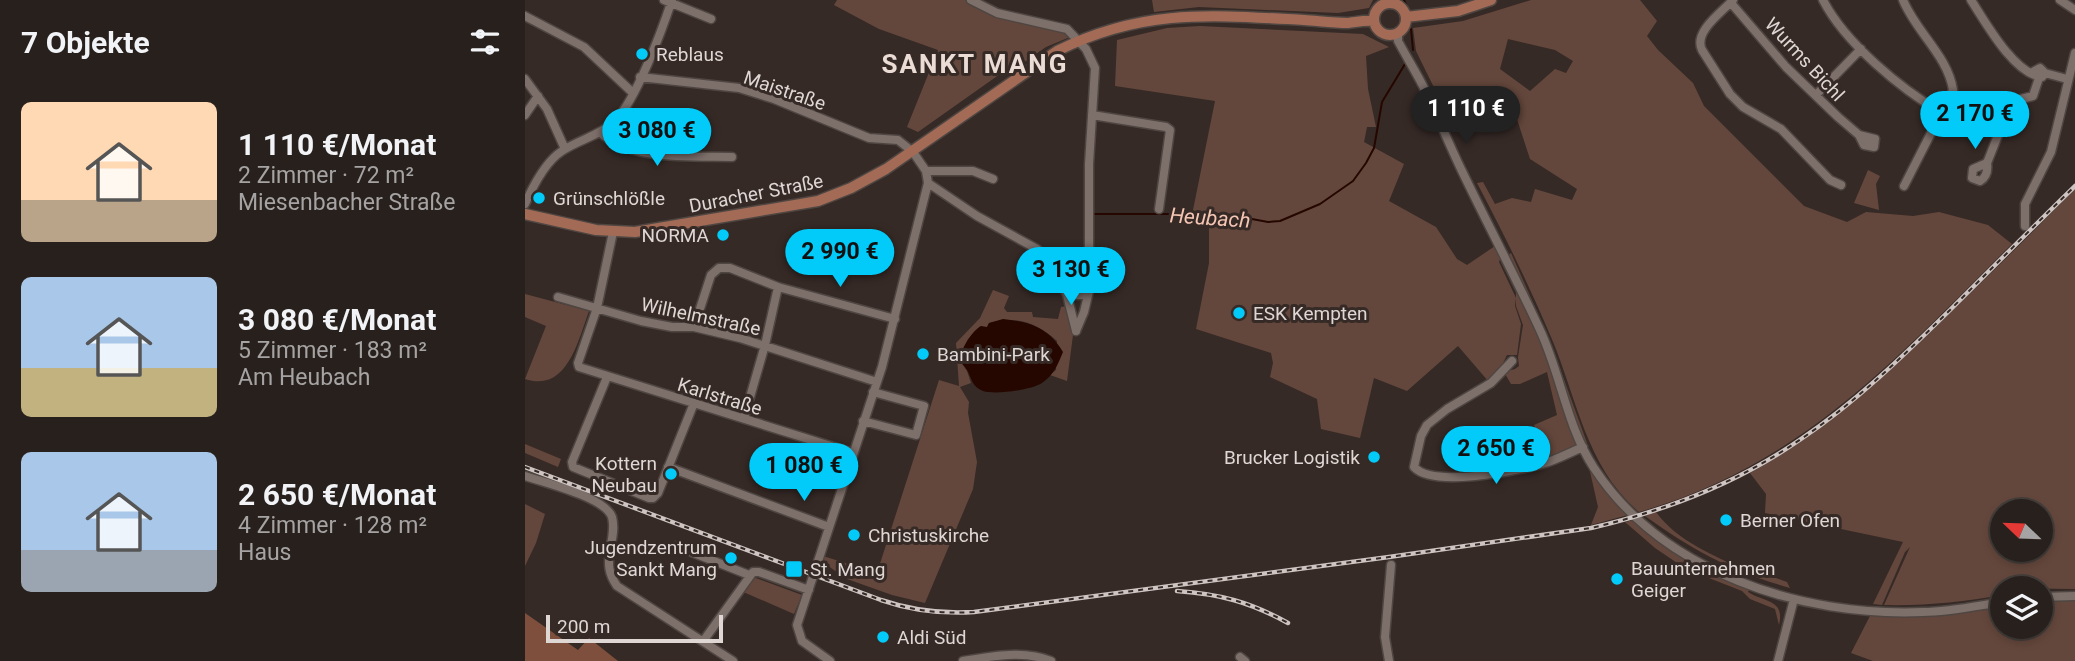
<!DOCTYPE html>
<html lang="de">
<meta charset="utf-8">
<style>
:root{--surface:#28201c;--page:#342d29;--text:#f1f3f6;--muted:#a5a3a3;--line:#443e3b;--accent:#02cbf9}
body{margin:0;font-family:Roboto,sans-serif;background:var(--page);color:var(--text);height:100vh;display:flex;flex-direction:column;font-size:26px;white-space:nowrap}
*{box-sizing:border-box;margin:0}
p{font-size:23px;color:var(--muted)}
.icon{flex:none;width:38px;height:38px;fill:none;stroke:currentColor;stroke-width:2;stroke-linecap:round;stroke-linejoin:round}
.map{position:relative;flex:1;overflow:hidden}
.panel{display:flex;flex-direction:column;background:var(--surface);width:525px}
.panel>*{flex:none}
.needle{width:46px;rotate:293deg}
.fabs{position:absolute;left:1465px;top:499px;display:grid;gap:14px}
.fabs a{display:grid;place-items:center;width:63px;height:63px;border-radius:50%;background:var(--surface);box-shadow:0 4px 10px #0003,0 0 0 2px var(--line);font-size:35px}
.scale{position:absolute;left:21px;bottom:18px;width:177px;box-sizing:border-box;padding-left:7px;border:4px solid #dfd7d4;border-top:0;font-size:19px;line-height:24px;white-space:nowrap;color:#dfd7d4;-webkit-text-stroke:5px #362a26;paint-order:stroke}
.price{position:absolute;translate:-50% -60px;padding:0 16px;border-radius:24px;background:var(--accent);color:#111;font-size:23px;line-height:46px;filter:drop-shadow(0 2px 4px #0008)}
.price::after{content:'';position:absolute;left:50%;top:42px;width:21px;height:16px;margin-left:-10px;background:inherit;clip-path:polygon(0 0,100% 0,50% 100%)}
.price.current{background:#222;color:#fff}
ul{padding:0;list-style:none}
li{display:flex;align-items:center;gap:21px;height:175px;padding:0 21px}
li span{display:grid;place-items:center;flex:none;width:196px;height:140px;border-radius:10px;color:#555}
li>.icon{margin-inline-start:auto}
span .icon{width:84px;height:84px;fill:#fffc;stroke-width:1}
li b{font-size:30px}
h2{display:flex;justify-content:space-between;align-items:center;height:84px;padding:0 21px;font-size:30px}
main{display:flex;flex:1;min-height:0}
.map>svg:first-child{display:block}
.green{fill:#64473c;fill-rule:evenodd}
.forest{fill:#7e4f3c}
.water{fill:#250700}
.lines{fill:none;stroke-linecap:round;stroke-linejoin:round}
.stream{stroke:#250700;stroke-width:2}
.minor-casing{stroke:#4f4642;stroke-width:11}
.major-casing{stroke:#4f4642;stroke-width:13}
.minor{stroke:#7d6f6a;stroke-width:8}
.major{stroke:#a36b56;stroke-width:10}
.rail-casing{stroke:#cec5c2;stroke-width:4.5}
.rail{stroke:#362a26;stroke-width:2;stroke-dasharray:5;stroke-linecap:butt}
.poi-dot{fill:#02cbf9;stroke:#362a26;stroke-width:2.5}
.labels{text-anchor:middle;stroke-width:6;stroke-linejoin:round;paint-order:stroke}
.poi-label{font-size:19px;fill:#dfd7d4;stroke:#362a26;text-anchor:start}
.street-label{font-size:19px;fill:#dfd7d4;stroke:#362a26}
.water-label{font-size:21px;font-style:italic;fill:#f6c6b4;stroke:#362a26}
.district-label{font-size:26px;font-weight:bold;letter-spacing:2px;fill:#ebdcd6;stroke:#362a26}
</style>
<main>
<section class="panel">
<h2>7 Objekte<svg class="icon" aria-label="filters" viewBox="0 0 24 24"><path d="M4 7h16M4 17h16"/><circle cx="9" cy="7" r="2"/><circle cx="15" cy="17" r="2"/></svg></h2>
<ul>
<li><span style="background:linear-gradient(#ffd9b3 70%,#b9a48a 0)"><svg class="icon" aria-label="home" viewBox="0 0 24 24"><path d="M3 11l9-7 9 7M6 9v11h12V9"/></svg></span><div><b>1 110 €/Monat</b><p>2 Zimmer · 72 m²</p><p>Miesenbacher Straße</p></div></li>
<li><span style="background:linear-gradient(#a9c7e8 65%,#c2b280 0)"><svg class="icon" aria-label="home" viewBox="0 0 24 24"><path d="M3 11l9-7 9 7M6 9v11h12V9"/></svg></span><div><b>3 080 €/Monat</b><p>5 Zimmer · 183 m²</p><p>Am Heubach</p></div></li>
<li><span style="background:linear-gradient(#a9c7e8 70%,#9aa5b1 0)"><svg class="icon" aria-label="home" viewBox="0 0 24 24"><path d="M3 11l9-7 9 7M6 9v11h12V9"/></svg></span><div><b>2 650 €/Monat</b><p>4 Zimmer · 128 m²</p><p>Haus</p></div></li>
</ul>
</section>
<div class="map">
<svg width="1550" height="661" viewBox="0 0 1550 661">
<rect width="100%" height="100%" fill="#362a26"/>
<path class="green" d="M312,0H440L471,15L539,30L545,37L521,47L488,70L485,67L393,132L382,127L413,50L354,29L309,5Z
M627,0H848L844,8L813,13L674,7L629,12Z
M1006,0H1115L1132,21L1122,36L1133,50L1168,83L1179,106L1279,206L1322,222L1341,212L1388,216L1414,212L1463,225L1487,244C1373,357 1274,467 1114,512C1061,467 1052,398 1026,337C1004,285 979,234 952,183L958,182L970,204L987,198L1006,202L1010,189L1047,200L1052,189L1005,159L985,98L925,120L891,51L888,28L938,21ZM983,39L1030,50L1048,61L1041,73L1030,69L1005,91L975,69Z
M675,26L838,34L864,47L841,56L843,89L851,127H842L839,142L879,164L864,201L911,227L932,259L942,265L970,246L976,257L974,262L991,298L990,306L996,324L992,355H982L975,369L964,382L933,346L882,391L849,378L835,438L796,429L792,399L745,377L748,363L746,353L671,329L684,263V217L667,215L690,101L590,86L592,40L642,28Z
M1343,170L1355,176L1351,184L1354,210L1329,203Z
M1550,189V589L1477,588V595C1438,602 1399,606 1359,605L1385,547L1380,552L1357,605L1348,604L1378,542L1240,513L1241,494L1225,473C1302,431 1366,371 1428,310C1469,270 1510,230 1550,189ZM1477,511H1516V550H1477Z
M986,253L1025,341L1062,443L1060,444L1023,342L983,255Z
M977,258L1018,344L1052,447L1018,461L987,467L992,457L986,443L1010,429L1009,425L1032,415L1022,372L995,384H986L979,372L990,369L994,366L993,357L998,325L991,306V292L976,262Z
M468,290L484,296L479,308L482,312H507L508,317L533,319L536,307L542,306L548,335L542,381L525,375L531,370L532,341C512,323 491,315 464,323L462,327L443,339L436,362L442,371L446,383L435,387L444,402L443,413L452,462L448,489L400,603L367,595L322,579L296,561L298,556L352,573L414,380L434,386L431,343L455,318Z
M0,294L64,311C53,341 42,393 0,379L21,326L0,317Z
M0,444L36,459L33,467L0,453Z
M1064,467L1088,500L1103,515L1066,525L1073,507Z
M0,504L20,514L11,543L0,566Z
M1131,512C1153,542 1189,555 1221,571L1223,568L1262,582L1265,588C1206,571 1169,551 1120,516Z
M1109,520L1134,541L1225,588L1223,592C1240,603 1260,599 1254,625L1250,609L1225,599L1217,591L1161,569L1130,548L1100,522Z
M228,577L277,595L269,614L216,591Z
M1550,600V661H1348L1326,653L1346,614L1399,616L1477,606V626H1516V601Z"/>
<path class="forest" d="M0,613L53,650L64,638L93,661H0Z"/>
<path class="water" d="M478,319C505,322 524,328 538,352C533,364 529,375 517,383C506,390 470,395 458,391C447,387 447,379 442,370C441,368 437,364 436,362C433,351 448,330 456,326L462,327L464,323Z"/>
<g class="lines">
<path class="stream" d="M879,0L883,9
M886,29L888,50
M568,214H700L743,222L755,221L795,204L828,181L841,163L849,148L857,102L880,64"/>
<defs>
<path id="minor" d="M139,0L186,19
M446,0L472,13L542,29L561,49L570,68L564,164V291L559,312L551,331
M863,0L866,4
M1208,0C1197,12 1168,32 1177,50L1205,94L1218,107L1256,129L1305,180L1316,185
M1298,0C1320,43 1376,89 1417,113
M1378,0C1391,32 1423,56 1428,90L1379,186
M1446,0C1461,23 1489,74 1517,77L1520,73L1515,68L1506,73
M1535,0L1550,10
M1206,3L1261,67L1313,117L1334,135L1350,139L1349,147L1339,145L1334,135
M0,16L59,47L108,93
M873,33V41C882,58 893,75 901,92C913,117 924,144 936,169C962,223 990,276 1015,330C1036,375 1042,427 1069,468C1138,573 1277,617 1398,612C1425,612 1451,606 1477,602
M1520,73L1542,79
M115,77L214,88L249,99L344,138L373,140L388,152L401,171L403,183L357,367L272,625L277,641L305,661
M0,79L22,109L40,149
M1291,95L1336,49
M0,115L13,96
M567,115L641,127L645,130L634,209
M75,132C103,161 168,156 207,157
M1462,163C1463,170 1462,177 1455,181L1447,178L1448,169L1462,163L1485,105L1492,100L1508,96L1514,78
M401,171H448L468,179
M403,183L452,216L512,249L525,261L542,295L551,331
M0,204C8,186 20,162 37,151C53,140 74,136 89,122C111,101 137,30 147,0
M1500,226V204L1526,152L1550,53
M88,232L72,308L53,363L54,367L328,453
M542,295H563
M33,297L116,321L147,327H169L215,338L352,382
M169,327L186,275L194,268H205L253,287L370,319
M987,361L966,383L922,409L902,425L896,436L889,467C908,488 990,471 1017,464C1031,460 1044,453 1058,447
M82,377L47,462L48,467L124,498H128L133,493L169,403
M219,418L240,345L253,287
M338,421L391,435L399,406L348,392
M143,467L304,527
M0,476C20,483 80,497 87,517C90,528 87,539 85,550C83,564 83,573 92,586L208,661
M151,546L224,575
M1516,597L1550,596
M179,640L228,572H234L284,590
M715,657L720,661
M438,661C467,656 499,650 526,661
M864,661L860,637L866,565
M1253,661L1269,599"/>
<path id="major" d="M849 19a16 16 0 1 1 32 0a16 16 0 1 1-32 0Z
M881,17L933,11L966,0
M0,214L71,230L110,232L293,201L326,188L361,169L532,51C618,8 687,15 779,20C794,21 808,23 823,23C832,22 840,20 849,21"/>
</defs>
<use href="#minor" class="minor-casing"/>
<use href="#major" class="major-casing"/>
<use href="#minor" class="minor"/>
<use href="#major" class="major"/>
<defs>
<path id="rail" d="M0,467L356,600C388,611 416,614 449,612L864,557L1066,528C1140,511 1214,482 1276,439C1331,402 1378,356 1425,310C1467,268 1508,227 1550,186
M652,591C695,594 725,602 763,623"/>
</defs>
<use href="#rail" class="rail-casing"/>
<use href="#rail" class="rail"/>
</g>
<g class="poi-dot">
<circle cx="117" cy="54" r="7"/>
<circle cx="14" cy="198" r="7"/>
<circle cx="198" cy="235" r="7"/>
<circle cx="714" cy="313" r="7"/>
<circle cx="398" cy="354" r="7"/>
<circle cx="849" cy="457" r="7"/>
<circle cx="146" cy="474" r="7"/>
<circle cx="1201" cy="520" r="7"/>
<circle cx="329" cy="535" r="7"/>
<circle cx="206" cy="558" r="7"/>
<rect x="260" y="560" width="18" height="18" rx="3.5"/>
<circle cx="1092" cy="579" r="7"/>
<circle cx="358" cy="637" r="7"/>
</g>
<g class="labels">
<g class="poi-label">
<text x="131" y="61">Reblaus</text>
<text x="28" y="205">Grünschlößle</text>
<text x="184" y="242" text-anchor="end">NORMA</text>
<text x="728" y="320">ESK Kempten</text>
<text x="412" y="361">Bambini-Park</text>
<text x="835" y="464" text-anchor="end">Brucker Logistik</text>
<text x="132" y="470" text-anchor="end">Kottern<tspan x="132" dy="22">Neubau</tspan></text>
<text x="1215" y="527">Berner Ofen</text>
<text x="343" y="542">Christuskirche</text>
<text x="192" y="554" text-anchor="end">Jugendzentrum<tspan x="192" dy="22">Sankt Mang</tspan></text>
<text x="1106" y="575">Bauunternehmen<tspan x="1106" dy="22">Geiger</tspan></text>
<text x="285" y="576">St. Mang</text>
<text x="372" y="644">Aldi Süd</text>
</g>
<g class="street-label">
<text transform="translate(1280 59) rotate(47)" y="7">Wurms Bichl</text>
<text transform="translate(260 90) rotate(19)" y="7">Maistraße</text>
<text transform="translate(231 193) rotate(-11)" y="7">Duracher Straße</text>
<text transform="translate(176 316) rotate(12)" y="7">Wilhelmstraße</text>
<text transform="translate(195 396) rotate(17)" y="7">Karlstraße</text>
</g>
<g class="water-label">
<text transform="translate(685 218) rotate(4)" y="7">Heubach</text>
</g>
<g class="district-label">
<text x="450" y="73">SANKT MANG</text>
</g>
</g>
</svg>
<div class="fabs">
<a><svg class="needle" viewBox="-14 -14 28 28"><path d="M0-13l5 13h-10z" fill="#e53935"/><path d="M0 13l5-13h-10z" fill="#a5a3a3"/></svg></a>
<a><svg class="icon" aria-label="layers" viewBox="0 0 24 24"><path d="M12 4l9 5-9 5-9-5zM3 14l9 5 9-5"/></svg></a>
</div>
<div class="scale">200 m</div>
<b class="price current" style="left:941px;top:146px">1 110 €</b>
<b class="price" style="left:1450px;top:151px">2 170 €</b>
<b class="price" style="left:132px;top:168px">3 080 €</b>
<b class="price" style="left:315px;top:289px">2 990 €</b>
<b class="price" style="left:546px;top:307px">3 130 €</b>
<b class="price" style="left:971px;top:486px">2 650 €</b>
<b class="price" style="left:279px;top:503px">1 080 €</b>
</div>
</main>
